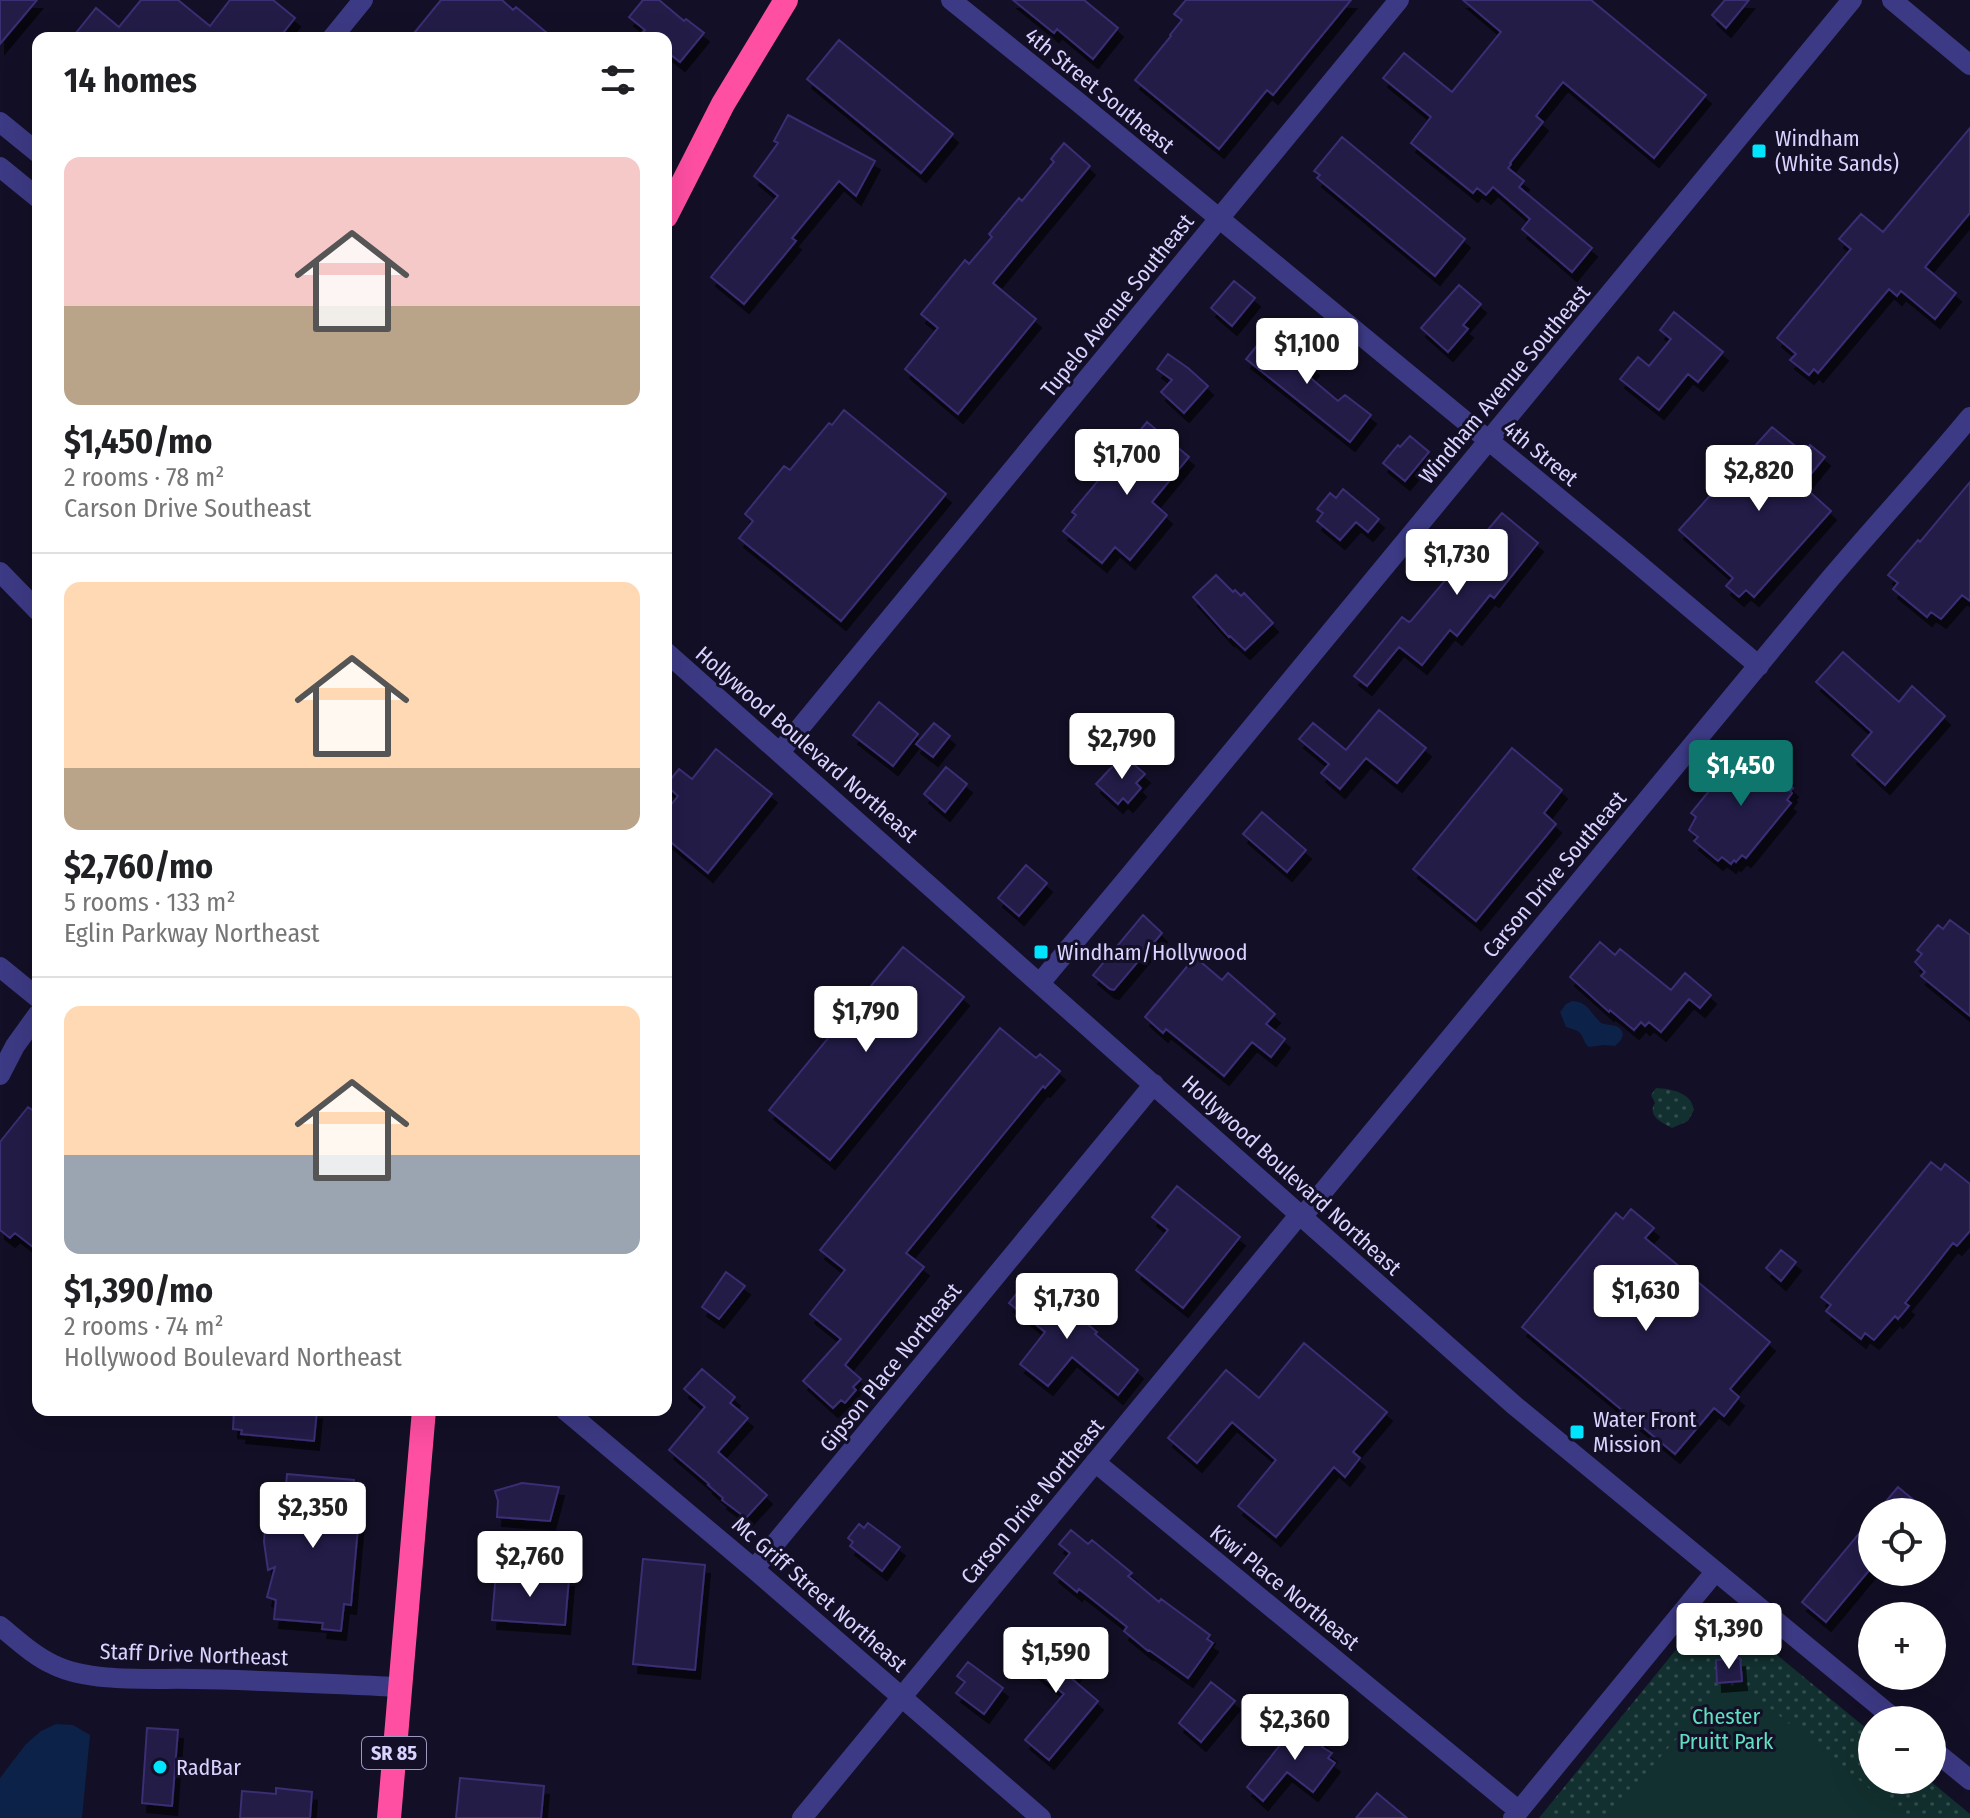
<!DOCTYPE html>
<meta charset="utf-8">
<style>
:root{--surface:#fff;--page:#f6f6f6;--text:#202124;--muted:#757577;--line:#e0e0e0;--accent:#0f766e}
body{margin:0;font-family:"Fira Sans Condensed",sans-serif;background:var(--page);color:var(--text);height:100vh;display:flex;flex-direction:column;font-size:30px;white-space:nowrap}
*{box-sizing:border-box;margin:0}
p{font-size:26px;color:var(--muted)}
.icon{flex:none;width:44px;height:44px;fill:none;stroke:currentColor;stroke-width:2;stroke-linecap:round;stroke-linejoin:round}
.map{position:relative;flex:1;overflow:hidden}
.sheet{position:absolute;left:32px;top:32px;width:640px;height:1384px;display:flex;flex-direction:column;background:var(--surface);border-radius:16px;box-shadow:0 8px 32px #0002}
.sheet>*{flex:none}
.tools{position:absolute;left:1858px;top:1498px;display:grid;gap:16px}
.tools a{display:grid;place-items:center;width:88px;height:88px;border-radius:50%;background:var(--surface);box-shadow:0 8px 32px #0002;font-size:40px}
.price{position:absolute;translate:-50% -68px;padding:0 18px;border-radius:8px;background:#fff;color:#222;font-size:26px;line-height:52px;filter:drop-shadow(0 2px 4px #0008)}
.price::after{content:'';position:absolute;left:50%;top:48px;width:24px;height:18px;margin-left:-12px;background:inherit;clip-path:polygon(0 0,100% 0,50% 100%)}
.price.active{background:var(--accent);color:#fff}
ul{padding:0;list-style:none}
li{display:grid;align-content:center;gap:16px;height:424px;padding:0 32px}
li+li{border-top:2px solid var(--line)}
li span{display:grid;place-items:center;height:248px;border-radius:16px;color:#555}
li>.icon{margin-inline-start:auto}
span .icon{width:144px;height:144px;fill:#fffc;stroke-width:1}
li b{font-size:34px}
h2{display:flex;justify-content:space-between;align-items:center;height:96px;padding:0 32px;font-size:34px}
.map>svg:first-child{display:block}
.grass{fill:url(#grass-dots)}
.garden{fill:#12302f}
.water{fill:#0c2248}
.building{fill:#241b47;stroke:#3b2d73;stroke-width:2;filter:url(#shadow)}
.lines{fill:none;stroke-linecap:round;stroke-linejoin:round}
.minor{stroke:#3d3a85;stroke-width:20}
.highway{stroke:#ff4fa3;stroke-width:24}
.poi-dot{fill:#00e5ff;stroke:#130f26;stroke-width:3}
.labels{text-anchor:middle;stroke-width:6;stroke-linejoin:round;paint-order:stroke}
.shield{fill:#130f26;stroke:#9e99be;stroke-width:2}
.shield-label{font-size:20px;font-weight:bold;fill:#d9d4ff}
.street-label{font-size:22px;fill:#d9d4ff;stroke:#130f26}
.poi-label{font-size:22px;fill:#d9d4ff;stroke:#130f26;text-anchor:start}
.park-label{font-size:22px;fill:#5fe0c0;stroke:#130f26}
</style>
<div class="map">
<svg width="1970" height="1818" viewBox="0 0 1970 1818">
<defs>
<pattern id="grass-dots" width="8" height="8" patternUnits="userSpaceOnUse" patternTransform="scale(2)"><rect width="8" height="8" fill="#12302f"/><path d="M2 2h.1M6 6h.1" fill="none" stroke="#344d4e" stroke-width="1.8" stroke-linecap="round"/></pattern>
<filter id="shadow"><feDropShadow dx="5" dy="9" stdDeviation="0" flood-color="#0009"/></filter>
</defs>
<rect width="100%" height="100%" fill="#130f26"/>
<path class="grass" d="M1656,1088C1672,1089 1691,1092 1694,1110L1688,1121L1672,1128C1661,1122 1647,1116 1655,1103L1651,1095Z
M1714,1603L1872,1733V1780H1929L1970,1814V1818H1539Z"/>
<path class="garden" d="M1745,1688L1906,1818H1606L1720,1690Z"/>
<path class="water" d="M1572,1001C1588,1001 1591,1014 1601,1023C1610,1026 1620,1023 1623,1034L1621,1040L1615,1046L1604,1045L1589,1047C1584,1043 1585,1041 1582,1036C1579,1030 1572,1029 1566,1027L1560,1012L1566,1004Z
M56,1724L73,1725L90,1735L82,1818H0V1778L26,1744L41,1731Z"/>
<path class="building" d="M0,0H37L0,44Z
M141,0H178L210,26L230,0H273L295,18L279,38H72L96,8L119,27Z
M441,0H502L513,10L516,7L553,38H410Z
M643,0H659L684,21L686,19L704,33L680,62L666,51V38H637L645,30L629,17Z
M1013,0H1084L1118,28L1093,59L1057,29L1054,33Z
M1186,0H1351L1273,95L1267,90L1219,149L1135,80L1171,36L1170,35L1182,20L1174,14Z
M1463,0H1591L1706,95L1654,158L1563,82L1536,116L1543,122L1510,163L1511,164L1508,168L1524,181L1519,187L1592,248L1572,272L1522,229L1530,219L1493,187L1486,195L1477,188L1473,193L1411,143L1431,117L1383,78L1404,53L1452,92L1501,32Z
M1725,0H1749L1726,28L1712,15Z
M839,40L953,134L921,173L807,79Z
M788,115L875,161L856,196L839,181L792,238L796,241L744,304L711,277L778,196L754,176L778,143L774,141Z
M1970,128V213L1925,267L1956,293L1935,319L1901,291L1897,296L1889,289L1818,373L1814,369L1809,375L1790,360L1796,354L1777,338L1851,249L1839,239L1861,214L1883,232Z
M1342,137L1465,239L1435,276L1317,178L1320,175L1314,171Z
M1064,143L1090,166L993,283L1036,319L958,414L905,369L938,328L921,314L965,260L969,264L992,237L989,234L1019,198L1022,201L1054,162L1051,159Z
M1234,281L1255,298L1232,326L1211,308Z
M1459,285L1481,304L1463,325L1468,329L1448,352L1421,328Z
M1674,312L1723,352L1698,382L1688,374L1659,410L1620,379L1638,357L1649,366L1671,339L1660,330Z
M1269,331L1314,367L1307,375L1338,401L1345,395L1371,415L1350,442L1246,359Z
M1168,354L1188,368L1208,386L1184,413L1161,392L1172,380L1157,369Z
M844,410L946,494L841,621L739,538L753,521L745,514L784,466L790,470L829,423L832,425Z
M1147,422L1189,457L1152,502L1167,515L1130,560L1115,547L1102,563L1063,531L1076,515L1072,512Z
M1772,427L1804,453L1810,445L1825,457L1802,485L1831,511L1754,597L1746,590L1739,597L1726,586L1733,578L1679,530Z
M1410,436L1429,452L1405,481L1383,463L1398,445L1400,447Z
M1970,482V601L1962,595L1941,619L1931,612L1927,617L1893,589L1898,583L1888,575L1918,540L1920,542Z
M1343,489L1379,519L1368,532L1356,522L1340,540L1317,521L1323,513L1317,509L1330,493L1336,498Z
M1502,513L1538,543L1494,598L1490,595L1457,636L1450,630L1422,665L1399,647L1367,686L1354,676L1402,617L1409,622L1411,621Z
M1216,575L1233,592L1235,590L1241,596L1244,593L1273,623L1245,650L1230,636L1229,637L1193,597Z
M1843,652L1899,702L1912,686L1945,716L1885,785L1852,755L1872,732L1816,682Z
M879,702L918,734L893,766L853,735Z
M1379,710L1426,748L1397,783L1366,758L1340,789L1321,773L1329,764L1299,739L1313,723L1346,750Z
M934,723L950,736L933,757L916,744Z
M1512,748L1562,790L1544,813L1556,824L1476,921L1413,869Z
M716,749L772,794L708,873L666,838V811L678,796L666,785L679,769L692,779Z
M1751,754L1760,761L1764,756L1788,776L1784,780L1793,788L1790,791L1792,793L1787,800L1791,803L1746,858L1742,855L1736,862L1734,860L1731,864L1722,857L1718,861L1694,841L1698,837L1689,830L1696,817L1691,813L1736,758L1741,762L1746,755L1748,757Z
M1123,755L1145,774L1136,783L1141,788L1128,803L1123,798L1118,804L1096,784Z
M946,767L967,784L945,812L924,794Z
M1262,812L1306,850L1287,872L1243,834Z
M1026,865L1047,883L1019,916L998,898Z
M1143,915L1162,933L1114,990L1110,989L1093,975Z
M1950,920L1970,935V1016L1921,976L1925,972L1915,962L1922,954L1917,950L1938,925L1943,929Z
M1600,942L1615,955L1620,949L1671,990L1685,973L1711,995L1700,1008L1689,999L1661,1032L1649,1022L1645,1026L1641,1022L1634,1030L1610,1010L1609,1012L1570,977Z
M903,947L964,997L830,1160L769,1110Z
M1195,957L1222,980L1228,973L1275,1014L1266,1024L1285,1039L1271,1057L1252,1042L1224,1076L1166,1029L1163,1033L1145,1017Z
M1000,1028L1036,1058L1040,1054L1060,1071L1045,1088L1043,1086L906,1253L924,1267L845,1365L861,1379L853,1387L856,1390L845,1403L841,1400L833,1408L803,1381L841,1339L810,1314L845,1270L820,1250Z
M28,1107L38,1114V1251L15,1233L10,1238L0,1230V1142Z
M1931,1162L1941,1170L1945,1164L1970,1184V1231L1957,1246L1953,1243L1923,1281L1905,1303L1909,1306L1898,1319L1895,1316L1874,1340L1865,1333L1861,1339L1826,1311L1831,1305L1821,1297Z
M1177,1186L1240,1237L1183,1308L1136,1270L1168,1230L1152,1217Z
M1631,1209L1654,1228L1645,1238L1770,1342L1730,1389L1739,1397L1724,1416L1714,1408L1675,1454L1522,1327L1616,1213L1623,1219Z
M1781,1250L1796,1262L1781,1281L1766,1268Z
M726,1272L745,1286L719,1319L702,1307Z
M1030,1277L1097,1332L1095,1334L1138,1370L1118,1395L1072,1357L1048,1386L1020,1364L1045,1332L1009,1303Z
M1304,1343L1387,1412L1353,1452L1360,1458L1345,1477L1334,1467L1276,1537L1238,1506L1276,1460L1232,1422L1197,1463L1168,1438L1226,1370L1259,1398Z
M702,1369L735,1397L730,1403L748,1418L718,1452L767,1495L746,1518L722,1500L723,1498L708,1485L709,1484L669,1450L705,1407L684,1389Z
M234,1410H317L314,1441L241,1434L242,1430L233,1429Z
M287,1474L354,1480L352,1505H360L351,1605L344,1604L341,1631L322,1629L323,1623L274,1619L276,1600L267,1597L275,1567L268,1570L264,1542L265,1527L275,1498L285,1497Z
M522,1483L559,1487L550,1521L497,1517L498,1501L495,1491Z
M1898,1487L1928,1512H1877Z
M1872,1518V1567L1826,1622L1802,1602Z
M868,1523L900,1547L882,1571L850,1546L853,1542L848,1538L859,1524L864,1528Z
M1071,1530L1088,1544L1092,1540L1132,1573L1128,1576L1159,1602L1161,1599L1210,1635L1207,1639L1213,1643L1188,1678L1149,1650L1148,1651L1124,1631L1127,1627L1079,1589L1077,1592L1054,1573L1070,1553L1059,1544Z
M643,1559L705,1565L695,1670L633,1664Z
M496,1572L569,1578L565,1625L492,1620Z
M1037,1631L1080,1666L1071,1678L1098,1701L1049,1760L1025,1740L1064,1694L1017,1656Z
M1740,1658L1742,1681L1717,1683L1716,1660Z
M968,1662L1003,1688L984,1714L956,1693L965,1682L957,1676Z
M1211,1682L1235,1701L1201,1742L1179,1723Z
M1299,1721L1326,1742L1322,1747L1332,1753L1328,1758L1335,1763L1313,1792L1287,1772L1263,1801L1247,1787Z
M147,1728L178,1730L172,1806L142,1803Z
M460,1778L544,1786L541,1818H456Z
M276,1788L312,1792L310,1818H240L242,1791L276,1794Z
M1377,1793L1407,1818H1356Z"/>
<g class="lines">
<path class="minor" d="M951,0L1078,102L1624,552L1759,666
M1892,0L1970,65
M332,38L363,0
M0,122L38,153
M0,167L38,198
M0,572L38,611
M666,652L1514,1405L1896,1720
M780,752L1399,0
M0,967L38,998
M1040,983L1126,880L1852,0
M0,1075L15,1046L38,1014
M565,1410L754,1569L1041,1818
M1095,1462L1519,1811
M754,1569L1154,1084
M0,1626C17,1640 34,1656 54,1665C91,1683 152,1678 193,1679C262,1680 331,1684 400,1687
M1932,1749L1970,1780
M802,1818L1300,1214L1307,1211C1479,1003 1650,794 1824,586C1872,529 1923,474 1970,417
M1513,1818L1715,1572"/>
<path class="highway" d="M666,216L723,104L786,0
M389,1818L424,1410"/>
</g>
<g class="poi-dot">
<rect x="1751" y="143" width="16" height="16" rx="4"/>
<rect x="1033" y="944" width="16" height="16" rx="4"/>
<rect x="1569" y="1424" width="16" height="16" rx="4"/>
<circle cx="160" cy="1767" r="8"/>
</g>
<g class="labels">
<rect class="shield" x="362" y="1737" width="64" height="32" rx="6"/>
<g class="shield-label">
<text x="394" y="1760">SR 85</text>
</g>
<g class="street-label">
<text transform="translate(1100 90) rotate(39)" y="8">4th Street Southeast</text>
<text transform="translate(1117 305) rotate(-51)" y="8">Tupelo Avenue Southeast</text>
<text transform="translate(1504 384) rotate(-50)" y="8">Windham Avenue Southeast</text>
<text transform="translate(1541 453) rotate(39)" y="8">4th Street</text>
<text transform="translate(807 744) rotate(41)" y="8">Hollywood Boulevard Northeast</text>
<text transform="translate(1554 874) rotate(-50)" y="8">Carson Drive Southeast</text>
<text transform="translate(1292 1175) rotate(42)" y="8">Hollywood Boulevard Northeast</text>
<text transform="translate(890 1367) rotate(-51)" y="8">Gipson Place Northeast</text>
<text transform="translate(1032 1501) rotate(-50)" y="8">Carson Drive Northeast</text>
<text transform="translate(1285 1587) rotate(39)" y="8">Kiwi Place Northeast</text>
<text transform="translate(820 1594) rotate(41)" y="8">Mc Griff Street Northeast</text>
<text transform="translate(194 1654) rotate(2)" y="8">Staff Drive Northeast</text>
</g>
<g class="poi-label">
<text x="1775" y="146">Windham<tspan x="1775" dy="25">(White Sands)</tspan></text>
<text x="1057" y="960">Windham/Hollywood</text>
<text x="1593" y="1427">Water Front<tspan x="1593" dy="25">Mission</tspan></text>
<text x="176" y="1775">RadBar</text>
</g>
<g class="park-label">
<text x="1726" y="1724">Chester<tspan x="1726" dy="25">Pruitt Park</tspan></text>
</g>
</g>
</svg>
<div class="tools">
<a><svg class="icon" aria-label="locate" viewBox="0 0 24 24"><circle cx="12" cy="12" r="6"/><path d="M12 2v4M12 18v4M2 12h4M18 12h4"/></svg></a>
<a>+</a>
<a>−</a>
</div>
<b class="price" style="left:1307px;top:386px">$1,100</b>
<b class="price" style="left:1127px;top:497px">$1,700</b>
<b class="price" style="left:1759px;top:513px">$2,820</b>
<b class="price" style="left:1457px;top:597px">$1,730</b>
<b class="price" style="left:1122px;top:781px">$2,790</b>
<b class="price active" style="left:1741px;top:808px">$1,450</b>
<b class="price" style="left:866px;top:1054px">$1,790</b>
<b class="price" style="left:1646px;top:1333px">$1,630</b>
<b class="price" style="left:1067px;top:1341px">$1,730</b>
<b class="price" style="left:313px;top:1550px">$2,350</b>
<b class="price" style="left:530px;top:1599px">$2,760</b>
<b class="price" style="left:1729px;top:1671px">$1,390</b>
<b class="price" style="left:1056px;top:1695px">$1,590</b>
<b class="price" style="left:1295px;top:1762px">$2,360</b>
<section class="sheet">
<h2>14 homes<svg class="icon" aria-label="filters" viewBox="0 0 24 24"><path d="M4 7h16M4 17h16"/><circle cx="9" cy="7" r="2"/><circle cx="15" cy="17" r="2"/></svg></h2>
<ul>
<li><span style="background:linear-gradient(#f6c9c9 60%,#b9a48a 0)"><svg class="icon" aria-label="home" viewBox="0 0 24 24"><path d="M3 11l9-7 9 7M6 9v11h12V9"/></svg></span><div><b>$1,450/mo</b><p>2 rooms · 78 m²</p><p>Carson Drive Southeast</p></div></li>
<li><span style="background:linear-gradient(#ffd9b3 75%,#b9a48a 0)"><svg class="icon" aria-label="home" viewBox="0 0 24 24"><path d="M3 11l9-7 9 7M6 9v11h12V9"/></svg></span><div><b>$2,760/mo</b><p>5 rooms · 133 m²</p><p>Eglin Parkway Northeast</p></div></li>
<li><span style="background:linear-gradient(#ffd9b3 60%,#9aa5b1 0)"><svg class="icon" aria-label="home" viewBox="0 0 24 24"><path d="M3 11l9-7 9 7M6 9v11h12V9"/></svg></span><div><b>$1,390/mo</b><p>2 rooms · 74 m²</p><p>Hollywood Boulevard Northeast</p></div></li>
</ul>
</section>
</div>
